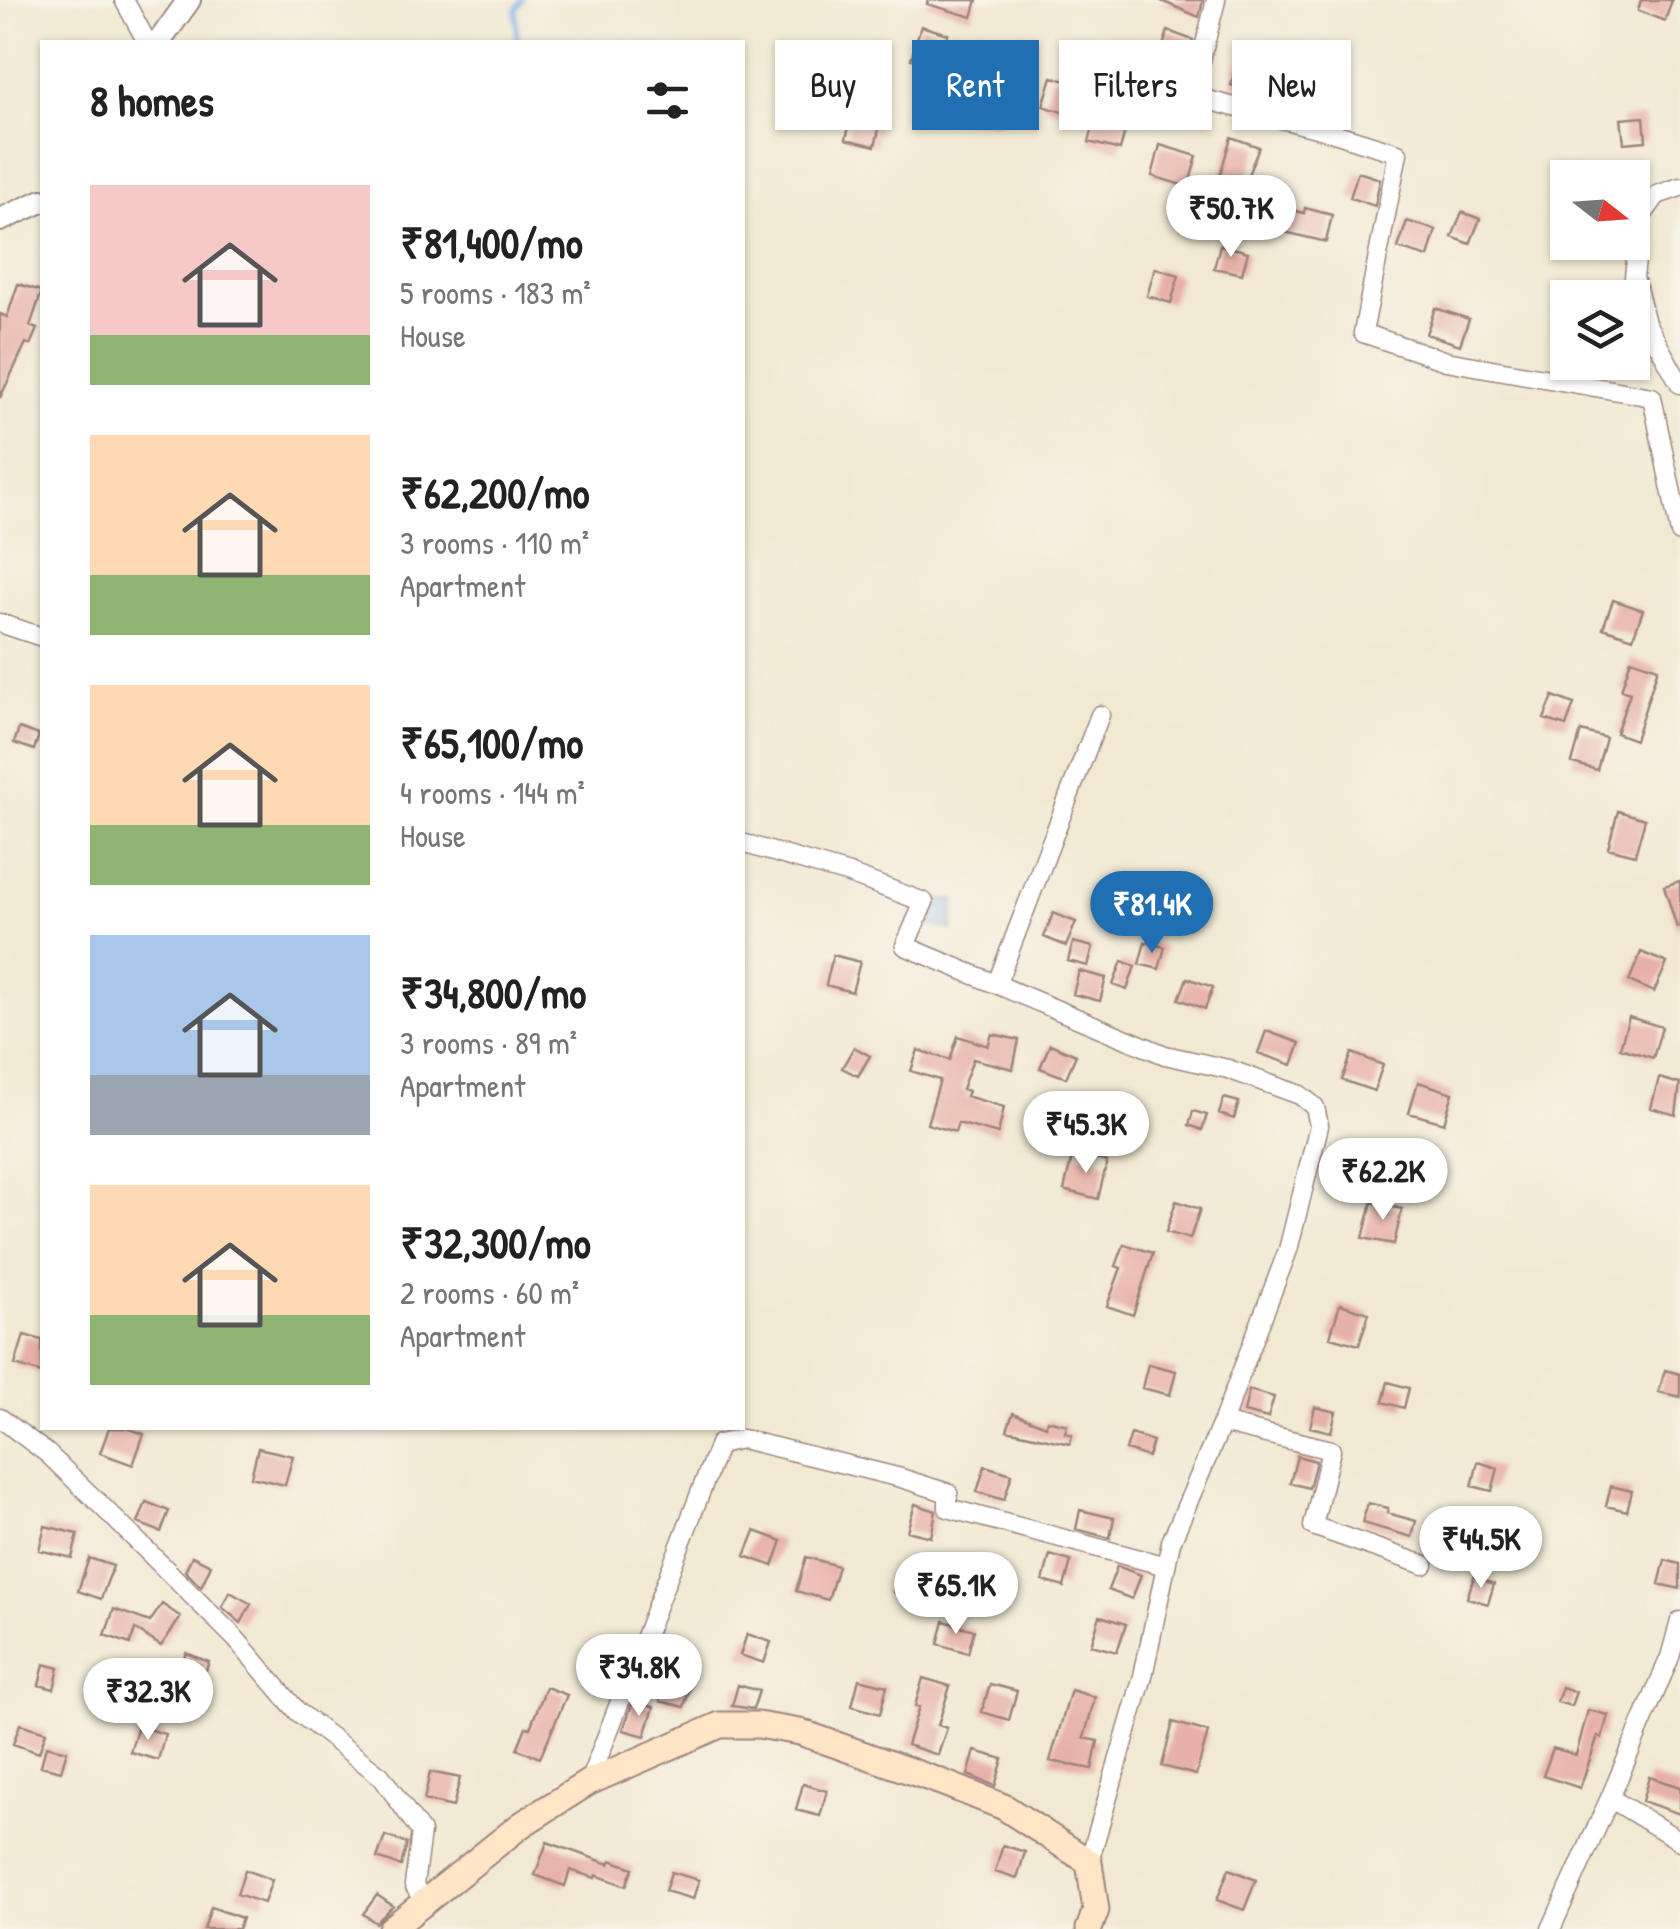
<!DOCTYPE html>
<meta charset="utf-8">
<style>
:root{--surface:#fff;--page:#f2f2f2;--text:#222;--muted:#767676;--accent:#1f6fb2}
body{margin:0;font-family:"Patrick Hand",sans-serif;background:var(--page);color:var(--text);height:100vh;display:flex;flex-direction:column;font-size:38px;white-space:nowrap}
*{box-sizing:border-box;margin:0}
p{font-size:32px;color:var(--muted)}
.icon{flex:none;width:55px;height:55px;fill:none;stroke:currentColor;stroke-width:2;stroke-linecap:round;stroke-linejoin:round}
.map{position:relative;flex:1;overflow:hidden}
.panel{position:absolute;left:40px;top:40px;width:705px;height:1390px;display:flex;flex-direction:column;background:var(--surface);border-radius:0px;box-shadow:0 2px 8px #0004}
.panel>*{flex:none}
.top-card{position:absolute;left:775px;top:40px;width:755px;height:90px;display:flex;gap:20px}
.needle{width:65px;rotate:107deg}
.controls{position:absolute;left:1550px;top:160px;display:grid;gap:20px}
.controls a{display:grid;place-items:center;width:100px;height:100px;border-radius:0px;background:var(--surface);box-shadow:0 2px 8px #0004;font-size:50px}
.price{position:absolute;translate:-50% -85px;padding:0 22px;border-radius:35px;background:#fff;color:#222;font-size:32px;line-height:65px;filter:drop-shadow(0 2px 5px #0008)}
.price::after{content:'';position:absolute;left:50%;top:60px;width:30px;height:22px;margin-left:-15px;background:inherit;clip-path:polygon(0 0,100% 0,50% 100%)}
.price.active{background:var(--accent);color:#fff}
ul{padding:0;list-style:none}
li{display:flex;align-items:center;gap:30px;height:250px;padding:0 50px}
li span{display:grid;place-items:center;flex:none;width:280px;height:200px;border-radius:0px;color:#555}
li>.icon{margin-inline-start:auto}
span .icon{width:120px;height:120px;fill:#fffc;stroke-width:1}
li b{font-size:42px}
h2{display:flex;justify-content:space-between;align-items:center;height:120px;padding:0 50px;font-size:42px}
.chip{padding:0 35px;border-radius:0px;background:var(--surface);box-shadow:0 2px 8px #0004;font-size:35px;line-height:90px}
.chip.active{background:var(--accent);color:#fff}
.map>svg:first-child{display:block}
.water{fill:#7cafe9;stroke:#63678a;stroke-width:2.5}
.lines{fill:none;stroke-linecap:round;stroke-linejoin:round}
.stream{stroke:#7cafe9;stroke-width:5}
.building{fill:#e8b1a7}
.minor-casing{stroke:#9e847e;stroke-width:21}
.tertiary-casing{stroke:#9e847e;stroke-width:26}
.secondary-casing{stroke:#9e847e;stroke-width:29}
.minor{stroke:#fff;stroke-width:18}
.tertiary{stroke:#fff;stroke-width:22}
.secondary{stroke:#fde5c5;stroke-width:25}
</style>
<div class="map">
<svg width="1680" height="1929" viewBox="0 0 1680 1929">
<rect width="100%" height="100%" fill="#f7f3e8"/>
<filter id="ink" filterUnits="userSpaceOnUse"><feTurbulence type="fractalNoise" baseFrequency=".01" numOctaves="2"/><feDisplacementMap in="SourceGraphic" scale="20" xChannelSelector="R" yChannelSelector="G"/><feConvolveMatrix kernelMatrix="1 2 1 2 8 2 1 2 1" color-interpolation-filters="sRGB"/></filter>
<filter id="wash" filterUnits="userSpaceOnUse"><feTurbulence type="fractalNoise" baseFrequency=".0048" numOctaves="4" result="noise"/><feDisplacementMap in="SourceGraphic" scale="40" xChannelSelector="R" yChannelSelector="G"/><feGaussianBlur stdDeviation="2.25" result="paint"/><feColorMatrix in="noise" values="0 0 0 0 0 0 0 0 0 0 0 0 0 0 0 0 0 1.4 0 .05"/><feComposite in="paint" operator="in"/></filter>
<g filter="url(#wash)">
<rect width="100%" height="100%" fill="#f1e9d2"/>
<path class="water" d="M936,900H955L952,930L931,925Z"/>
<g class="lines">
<path class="stream" d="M517,42L516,9L522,0"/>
</g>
<g id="blocks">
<path class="building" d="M928,0H977L972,17L927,4Z
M1159,0H1203L1199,17Z
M1641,0H1672L1665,21L1638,11Z
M921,26L948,34L939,67L911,59Z
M1168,31L1193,40L1184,75L1156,66Z
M1237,62L1267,70L1261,93L1231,85Z
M1052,77L1074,83L1065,113L1043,106Z
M1314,89L1344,96L1337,121L1308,113Z
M973,91L1004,98L999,124L968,118Z
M1097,111L1128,119L1120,150L1089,142Z
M852,114L881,121L875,146L846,139Z
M1644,117L1646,141L1624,143L1621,119Z
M1231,137L1259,147L1233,213L1211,206Z
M1160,145L1197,156L1188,187L1152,176Z
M1358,172L1380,179L1375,206L1350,198Z
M1266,203L1304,213L1305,208L1332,215L1326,242L1260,226Z
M1462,212L1480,219L1470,244L1452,237Z
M1407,221L1436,230L1428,257L1398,248Z
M1220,245L1248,252L1242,274L1214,268Z
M1155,268L1179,275L1171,303L1147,296Z
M18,284L42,291L30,326L37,329L30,345L26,343L0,398V314L7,317Z
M1435,308L1469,319L1460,345L1426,334Z
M1613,600L1643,610L1633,638L1603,628Z
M1631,659L1658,668L1635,740L1616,733L1630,693L1621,690Z
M1553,696L1574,704L1566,726L1544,719Z
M19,728L39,735L34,750L14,743Z
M1581,731L1606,738L1597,770L1572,763Z
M1618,811L1645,819L1635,855L1608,848Z
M1680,881V927L1677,928L1664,886Z
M1053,913L1076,922L1066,946L1044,937Z
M1073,942L1093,947L1088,966L1068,961Z
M1145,942L1165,947L1159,969L1139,964Z
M1641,952L1667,963L1654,992L1629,981Z
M833,955L860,962L852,992L826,985Z
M1122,961L1135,966L1127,990L1113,985Z
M1079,971L1106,978L1100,1001L1073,994Z
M1187,978L1213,987L1205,1009L1179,999Z
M1629,1017L1662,1027L1653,1058L1620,1048Z
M1266,1031L1300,1043L1292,1065L1258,1053Z
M992,1034L1019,1040L1013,1069L973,1059L962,1089L968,1091L966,1096L1004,1107L998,1134L958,1123L955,1132L927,1124L940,1080L911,1071L918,1050L950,1060L958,1036L988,1046Z
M1050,1044L1076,1055L1066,1078L1040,1068Z
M854,1047L870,1056L858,1076L842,1068Z
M1352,1053L1383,1065L1374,1091L1342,1080Z
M1659,1078L1680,1084L1676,1115L1651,1108Z
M1418,1082L1453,1093L1444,1123L1409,1113Z
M1224,1098L1239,1102L1234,1119L1219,1114Z
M1193,1111L1207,1115L1202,1130L1189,1125Z
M1073,1153L1107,1162L1098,1199L1064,1190Z
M1176,1201L1200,1209L1190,1239L1166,1232Z
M1372,1202L1402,1209L1394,1244L1363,1238Z
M1124,1244L1153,1253L1133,1315L1107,1306L1121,1268L1116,1266Z
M1340,1304L1369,1313L1359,1345L1330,1337Z
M24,1335L42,1340V1373L15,1365Z
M1148,1364L1176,1371L1170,1395L1142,1388Z
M1665,1370L1680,1374V1397L1659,1392Z
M1388,1382L1409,1388L1404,1408L1383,1402Z
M1249,1390L1274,1397L1268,1418L1244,1412Z
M1315,1407L1336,1412L1331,1432L1310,1427Z
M1013,1413L1046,1426L1047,1420L1067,1425L1065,1433L1072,1435L1070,1444L1007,1430Z
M109,1428H127L144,1434L133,1465L100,1453Z
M1131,1434L1153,1441L1148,1457L1126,1450Z
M258,1448L293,1456L285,1485L251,1477Z
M1297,1456L1316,1461L1309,1488L1290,1483Z
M1478,1462L1498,1468L1492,1491L1472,1486Z
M985,1466L1012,1474L1004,1500L977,1492Z
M1611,1486L1632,1491L1627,1511L1606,1506Z
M146,1502L169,1511L161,1532L138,1523Z
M1368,1503L1388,1508L1387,1513L1416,1521L1412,1537L1362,1523Z
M915,1504L936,1511L931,1537L907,1531Z
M1080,1510L1114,1518L1110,1538L1076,1529Z
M45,1526L78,1534L72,1558L39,1550Z
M755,1531L782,1541L773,1566L745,1556Z
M1050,1555L1071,1561L1064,1587L1043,1581Z
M192,1556L211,1565L201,1587L185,1571Z
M806,1557L838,1566L828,1600L796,1591Z
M89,1558L113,1566L101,1599L78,1591Z
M1665,1560L1680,1564V1589L1659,1584Z
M1117,1566L1141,1575L1132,1599L1108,1590Z
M900,1569L925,1576L918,1600L893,1592Z
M1474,1577L1494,1584L1488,1604L1467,1598Z
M230,1592L251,1604L241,1623L222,1607Z
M162,1604L181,1617L161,1646L135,1629L130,1644L105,1635L114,1609L150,1622Z
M1100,1616L1126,1624L1117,1652L1091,1645Z
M944,1621L974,1630L968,1653L938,1644Z
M747,1634L771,1642L764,1663L740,1655Z
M186,1653L209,1662L203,1678L180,1669Z
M44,1664L59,1668L54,1689L39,1685Z
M668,1675L692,1682L684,1707L660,1701Z
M923,1678L950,1686L938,1725L947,1728L938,1755L907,1745L919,1707L915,1706Z
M859,1679L887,1686L880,1714L852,1706Z
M990,1684L1017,1691L1009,1720L982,1712Z
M738,1685L759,1691L753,1709L732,1706Z
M546,1687L567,1695L540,1758L517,1749L526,1727L530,1728Z
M1562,1687L1576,1692L1571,1706L1557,1702Z
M120,1689L141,1695L134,1719L113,1712Z
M1071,1690L1095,1697L1084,1738L1098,1741L1092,1769L1050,1761Z
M633,1701L654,1707L645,1736L623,1730Z
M1588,1710L1608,1715L1602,1738L1598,1736L1580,1788L1543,1776L1553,1748L1576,1755Z
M1173,1722L1208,1732L1196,1775L1162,1766Z
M20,1724L46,1732L39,1753L13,1744Z
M138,1726L165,1734L158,1760L130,1752Z
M46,1746L67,1751L61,1771L41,1766Z
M975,1751L1003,1759L995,1786L968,1775Z
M430,1772L460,1778L453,1807L424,1800Z
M1649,1777L1680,1787V1814L1642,1801Z
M803,1784L827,1791L820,1816L796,1810Z
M385,1836L407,1843L401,1866L377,1858Z
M547,1842L609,1864L611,1860L633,1868L626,1886L596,1875L595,1878L570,1870L565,1886L535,1875Z
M1003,1845L1025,1852L1017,1879L995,1872Z
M1229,1869L1256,1880L1244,1910L1217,1900Z
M245,1870L272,1880L264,1903L237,1894Z
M671,1872L699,1880L693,1899L665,1891Z
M377,1895L393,1906L376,1923L363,1914Z
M211,1907L242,1918L238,1929H204Z"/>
</g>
</g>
<g filter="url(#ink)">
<use href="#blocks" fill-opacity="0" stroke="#9e847e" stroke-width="2.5"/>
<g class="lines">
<defs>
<path id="minor" d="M124,0L147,42
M1216,0L1192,96L1324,130L1398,153L1363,333L1446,361L1652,397L1680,533
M1680,187L1657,195L1641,217L1634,277L1646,323L1680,384
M0,623L42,637
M742,843L849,874L924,902L905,946L1165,1055L1228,1069L1300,1095L1315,1107L1319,1126L1288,1250L1222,1423
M997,983L1100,715
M0,1418L48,1454L112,1516L235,1638L298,1712L381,1776L421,1832L414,1885L424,1902
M1680,1621L1670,1657L1610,1798L1680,1841
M589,1782L719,1444L742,1439L901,1478L948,1493V1508L1166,1566
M1089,1862L1143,1676L1171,1542L1222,1423L1331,1450L1313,1526L1424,1565
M1551,1929L1610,1798"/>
<path id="tertiary" d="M159,42L189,0
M0,220L42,201"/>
<path id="secondary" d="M391,1929L521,1825L589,1782L720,1725H758L800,1732L941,1782L1004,1807L1089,1862L1096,1910L1089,1929"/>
</defs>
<use href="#minor" class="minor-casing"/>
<use href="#tertiary" class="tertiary-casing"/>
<use href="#secondary" class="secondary-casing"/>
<use href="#minor" class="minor"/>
<use href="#tertiary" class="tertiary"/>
<use href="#secondary" class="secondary"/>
</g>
</g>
</svg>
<div class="controls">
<a><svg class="needle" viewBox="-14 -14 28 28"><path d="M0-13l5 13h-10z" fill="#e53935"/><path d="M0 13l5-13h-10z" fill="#767676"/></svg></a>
<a><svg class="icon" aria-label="layers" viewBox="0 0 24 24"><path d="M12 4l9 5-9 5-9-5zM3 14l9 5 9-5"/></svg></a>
</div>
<b class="price" style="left:1231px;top:260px">₹50.7K</b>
<b class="price active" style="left:1152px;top:956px">₹81.4K</b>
<b class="price" style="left:1086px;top:1176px">₹45.3K</b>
<b class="price" style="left:1383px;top:1223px">₹62.2K</b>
<b class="price" style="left:1481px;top:1591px">₹44.5K</b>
<b class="price" style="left:956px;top:1637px">₹65.1K</b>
<b class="price" style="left:639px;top:1719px">₹34.8K</b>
<b class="price" style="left:148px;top:1743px">₹32.3K</b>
<div class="top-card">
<a class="chip">Buy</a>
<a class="chip active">Rent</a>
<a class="chip">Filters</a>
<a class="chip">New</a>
</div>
<section class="panel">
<h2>8 homes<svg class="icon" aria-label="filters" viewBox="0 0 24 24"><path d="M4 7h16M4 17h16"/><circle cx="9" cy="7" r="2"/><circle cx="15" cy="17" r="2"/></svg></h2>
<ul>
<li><span style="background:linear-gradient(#f6c9c9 75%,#8fb573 0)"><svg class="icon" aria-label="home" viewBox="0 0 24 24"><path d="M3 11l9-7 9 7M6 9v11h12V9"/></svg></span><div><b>₹81,400/mo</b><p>5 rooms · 183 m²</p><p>House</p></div></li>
<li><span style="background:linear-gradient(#ffd9b3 70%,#8fb573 0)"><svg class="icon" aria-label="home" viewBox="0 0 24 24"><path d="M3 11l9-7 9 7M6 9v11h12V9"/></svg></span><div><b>₹62,200/mo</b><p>3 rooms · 110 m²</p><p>Apartment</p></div></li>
<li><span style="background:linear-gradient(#ffd9b3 70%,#8fb573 0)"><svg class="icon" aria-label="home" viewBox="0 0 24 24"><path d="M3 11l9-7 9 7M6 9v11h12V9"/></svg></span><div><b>₹65,100/mo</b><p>4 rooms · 144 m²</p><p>House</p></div></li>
<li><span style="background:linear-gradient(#a9c7e8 70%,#9aa5b1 0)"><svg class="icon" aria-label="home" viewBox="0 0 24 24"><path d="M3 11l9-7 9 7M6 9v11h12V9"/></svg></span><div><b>₹34,800/mo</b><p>3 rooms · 89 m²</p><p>Apartment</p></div></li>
<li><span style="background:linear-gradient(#ffd9b3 65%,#8fb573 0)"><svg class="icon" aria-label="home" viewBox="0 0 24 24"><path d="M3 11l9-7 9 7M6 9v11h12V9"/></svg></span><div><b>₹32,300/mo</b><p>2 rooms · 60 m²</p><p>Apartment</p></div></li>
</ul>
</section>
</div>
